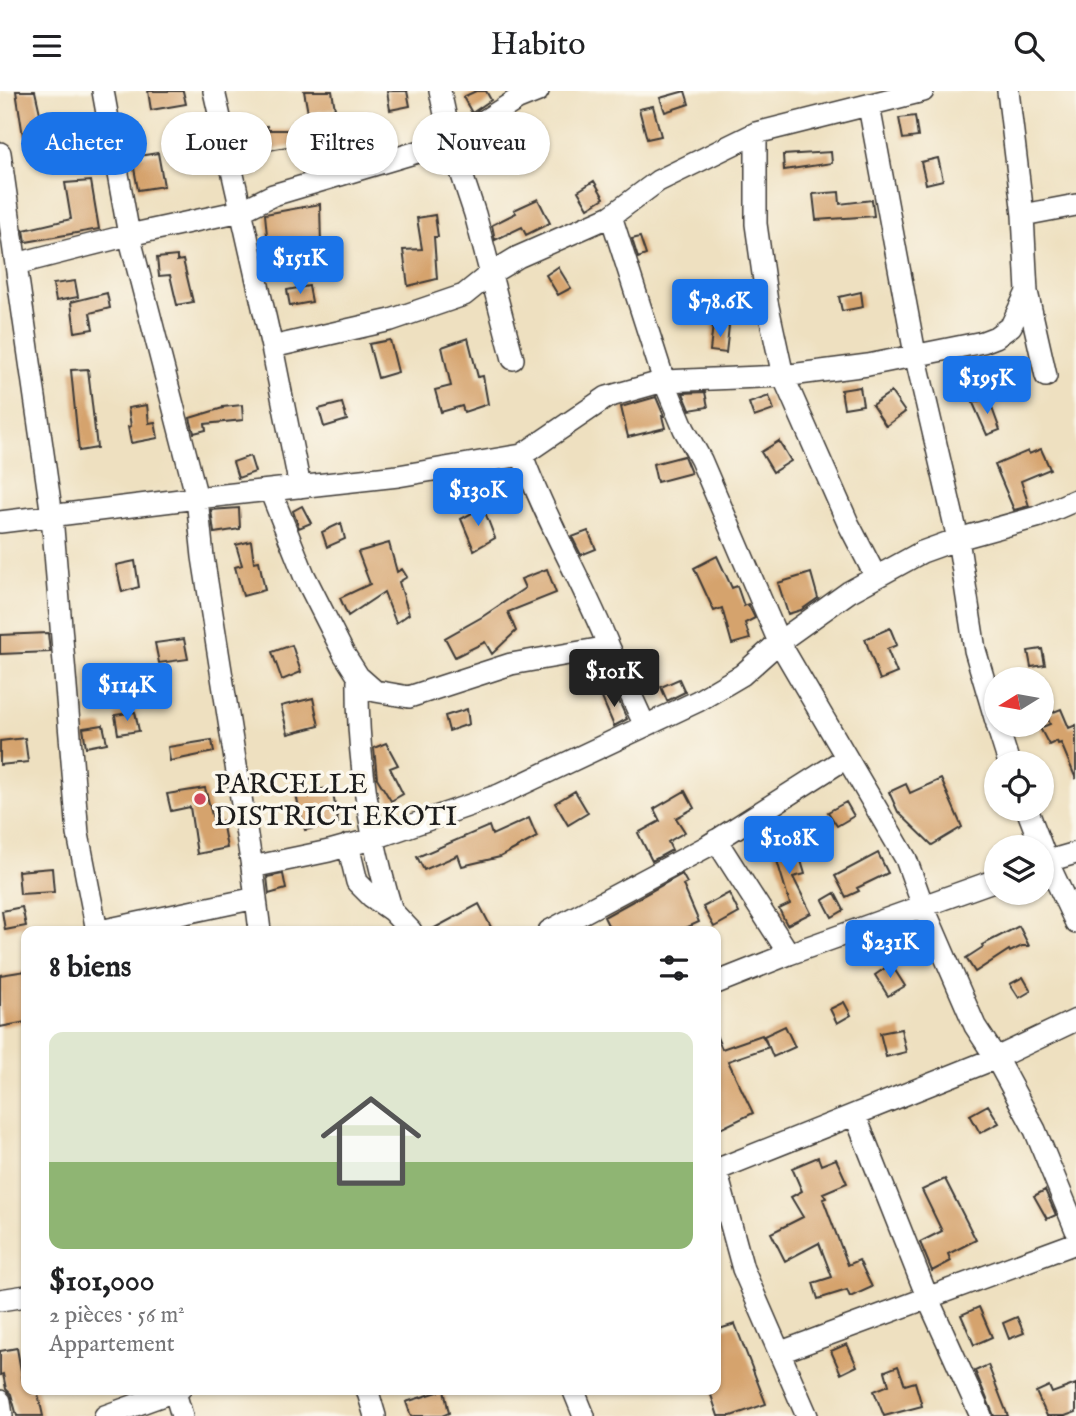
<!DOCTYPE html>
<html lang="fr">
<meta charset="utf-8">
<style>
:root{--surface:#fff;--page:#f2f2f2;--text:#202124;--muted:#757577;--line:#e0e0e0;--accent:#1a73e8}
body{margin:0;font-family:"IM FELL English",serif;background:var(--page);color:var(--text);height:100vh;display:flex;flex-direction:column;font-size:26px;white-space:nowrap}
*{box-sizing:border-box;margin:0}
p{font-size:23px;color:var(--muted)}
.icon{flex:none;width:38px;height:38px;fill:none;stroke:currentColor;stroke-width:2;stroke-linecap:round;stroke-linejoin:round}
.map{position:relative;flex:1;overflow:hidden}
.details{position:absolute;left:21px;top:835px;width:700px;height:469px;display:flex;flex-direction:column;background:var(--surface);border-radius:14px;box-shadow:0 2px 5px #0004}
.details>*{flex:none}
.hud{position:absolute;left:21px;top:21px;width:700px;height:63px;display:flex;gap:14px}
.needle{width:46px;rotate:259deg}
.fabs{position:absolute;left:984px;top:576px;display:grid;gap:14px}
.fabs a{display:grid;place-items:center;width:70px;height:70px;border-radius:50%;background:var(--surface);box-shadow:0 2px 5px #0004;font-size:35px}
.price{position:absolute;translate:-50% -60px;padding:0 16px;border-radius:7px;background:var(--accent);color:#fff;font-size:23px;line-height:46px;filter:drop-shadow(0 2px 4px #0008)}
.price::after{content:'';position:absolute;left:50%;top:42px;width:21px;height:16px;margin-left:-10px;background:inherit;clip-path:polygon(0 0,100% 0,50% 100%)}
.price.current{background:#222;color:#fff}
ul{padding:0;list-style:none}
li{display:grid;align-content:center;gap:14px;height:371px;padding:0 28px}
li+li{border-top:2px solid var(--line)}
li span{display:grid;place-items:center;height:217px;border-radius:14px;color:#555}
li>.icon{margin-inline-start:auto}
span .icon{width:126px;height:126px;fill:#fffc;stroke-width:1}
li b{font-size:30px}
h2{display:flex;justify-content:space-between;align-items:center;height:84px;padding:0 28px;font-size:30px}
.pill{padding:0 24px;border-radius:32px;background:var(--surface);box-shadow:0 2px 5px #0004;font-size:24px;line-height:63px}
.pill.current{background:var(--accent);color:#fff}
header{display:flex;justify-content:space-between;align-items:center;height:91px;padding:0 28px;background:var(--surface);font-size:32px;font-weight:600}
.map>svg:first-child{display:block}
.building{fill:#d5a36d}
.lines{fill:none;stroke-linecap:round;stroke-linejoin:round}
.minor-casing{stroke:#3c3935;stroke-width:24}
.minor{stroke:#fff;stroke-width:21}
.poi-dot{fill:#d1495b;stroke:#fbf7ec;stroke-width:2.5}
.labels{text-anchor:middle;stroke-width:7;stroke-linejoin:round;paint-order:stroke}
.poi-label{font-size:28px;fill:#1c1c1c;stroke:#fbf7ec;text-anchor:start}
</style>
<header><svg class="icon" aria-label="menu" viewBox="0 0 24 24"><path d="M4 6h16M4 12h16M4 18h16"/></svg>Habito<svg class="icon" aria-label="search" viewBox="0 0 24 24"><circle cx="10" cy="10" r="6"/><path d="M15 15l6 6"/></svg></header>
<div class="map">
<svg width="1076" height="1325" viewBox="0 0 1076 1325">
<rect width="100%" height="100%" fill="#fbf7ec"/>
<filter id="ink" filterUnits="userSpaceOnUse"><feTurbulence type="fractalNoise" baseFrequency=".0143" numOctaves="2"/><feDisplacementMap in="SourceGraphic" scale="14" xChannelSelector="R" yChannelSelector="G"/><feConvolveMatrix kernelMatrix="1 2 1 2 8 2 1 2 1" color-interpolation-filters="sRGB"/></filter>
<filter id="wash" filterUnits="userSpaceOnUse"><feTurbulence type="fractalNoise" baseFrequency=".00686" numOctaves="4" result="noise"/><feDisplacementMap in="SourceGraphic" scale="28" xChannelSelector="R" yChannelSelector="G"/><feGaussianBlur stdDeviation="1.57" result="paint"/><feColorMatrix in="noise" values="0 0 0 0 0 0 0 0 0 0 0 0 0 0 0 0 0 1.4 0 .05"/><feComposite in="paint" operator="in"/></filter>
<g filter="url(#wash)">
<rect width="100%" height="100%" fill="#eee0c0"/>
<g id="blocks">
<path class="building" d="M16,0H35L44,40L23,45Z
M148,0H183L186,13L151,19Z
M304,0H332L335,18L308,22Z
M387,0H407L410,15L390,19Z
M476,0H486L491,9L472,22L463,6Z
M685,0L689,13L665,21L660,7Z
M653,15L661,45L647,48L639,18Z
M915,25L918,46L903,48L899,27Z
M267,35L268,39H297L298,54L242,64L238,40Z
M507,43L511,62L497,65L492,47Z
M831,61L832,72L784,79L783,64Z
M158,62L164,95L138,99L132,66Z
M938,67L943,89L926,93L921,71Z
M91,90L99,138L26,151L24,139L71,128L65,92Z
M594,90L604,107L588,117L578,100Z
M839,101L840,113L872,109L874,125L816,129L813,103Z
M538,108L550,132L526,144L522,136L495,149L492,134L516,122L514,119Z
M320,113L321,155L269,165L265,123Z
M435,124L438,146H434L437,188L408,195L403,159L422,158L417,127Z
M640,146L646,164L638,167L632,148Z
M177,165V170L183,169L193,211L177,214L170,184L159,185L157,167Z
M558,176L571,197L558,204L546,184Z
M75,190L78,206L56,210L53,193Z
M309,195L312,211L290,215L287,199Z
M861,201L863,216L842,220L839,206Z
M107,202L110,217L90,222L93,238L75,241L71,211Z
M713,233L729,235L726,262L710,260Z
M468,247L478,286L483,285L488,313L464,321L462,315L441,321L435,299L451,295L442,256Z
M390,249L398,281L378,287L369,253Z
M88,278L97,357L79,360L71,279Z
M860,296L863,314L844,317L841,299Z
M705,301L708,316L690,319L683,302Z
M891,301L905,321L886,335L872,314Z
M769,305L774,319L754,326L749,312Z
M656,306L664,325H662L665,337L628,346L621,316Z
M988,306L1000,339L987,344L973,312Z
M342,312L347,329L324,336L319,318Z
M147,314L149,332L155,331L158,347L131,352L128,336L131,335L128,317Z
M242,314L243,329L205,333L206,339L194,342L190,327L223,317V316Z
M779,350L791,370L773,381L761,361Z
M1041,358L1050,378L1021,390L1029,415L1014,419L995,374L1028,360L1029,363Z
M250,365L255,381L238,387L233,371Z
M684,365L691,382L657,391L653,373Z
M302,415L311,432L299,437L293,420Z
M483,416L495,447L474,459L461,428Z
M239,417L240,438L214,442L211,419Z
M341,432L345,448L327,456L322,441Z
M588,440L596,458L581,464L572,446Z
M251,450L254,471L259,470L265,499L243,505L235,476L242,474L236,454Z
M389,452L397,481L402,478L407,486L399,491L409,523L396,532L384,501L348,525L340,507L370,493L358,461Z
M717,465L732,497L737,495L744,515L748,513L755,527L745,532L750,548L732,553L722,517L714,520L694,477Z
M135,470L139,496L122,501L116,474Z
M547,478L556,502L508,521L516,540L492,563L485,551L455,566L445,547L482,526L525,497L521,488Z
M811,482L818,507L801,519L788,523L778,492Z
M890,537L897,554L887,558L897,582L880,589L865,548Z
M48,542L50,561L0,563V544Z
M184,548L188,568L159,572L155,552Z
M292,554L301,581L282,589L272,561Z
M1042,558L1045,574L1031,576L1028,560Z
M679,588L685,601L667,610L661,596Z
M615,601L627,628L614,635L602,607Z
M313,607L319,635L288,643L281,615Z
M467,618L469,633L449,640L445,625Z
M1061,618L1069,637L1076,634V688L1061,652L1058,653L1057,650L1049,654L1040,637L1050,633L1046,624Z
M135,621L139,640L118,643L115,624Z
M103,634L107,652L86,656L83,637Z
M25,647L28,671L0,674V650Z
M212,649L214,661L170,670L168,656Z
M386,652L398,674L390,677L403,703L391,710L377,687L374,657Z
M941,688L962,736L932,754L898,721L889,701L906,693L910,702Z
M332,696L338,732L305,739L296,704Z
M205,697L214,732L222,730L227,757L197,763L190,716L171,720L167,703Z
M575,700L588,722L568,734L555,712Z
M685,700L694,717L676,727L685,741L668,751L672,759L652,770L638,742L660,730L654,718Z
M846,711L854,725L837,735L828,721Z
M529,727L537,746L500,766L462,775L458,764L424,779L417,766L489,735L492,744Z
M773,729L794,765L799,763L805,783L793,786L811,822L787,834L779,818L790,813L766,733Z
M878,762L888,782L857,797L859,800L846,806L835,785Z
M52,777L54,801L20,803L18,780Z
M283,783L286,798L269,803L267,786Z
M682,783L687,792L683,794L699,831L679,840H611L604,826Z
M729,802L739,822L714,836L703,816Z
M835,802L844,819L832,826L823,809Z
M479,813L491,836L483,840H429Z
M22,816L26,835L5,839L2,820Z
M1019,835L1029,855H1022L1010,861L1009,859L975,881L966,867L983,856L982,854Z
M891,873L905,895L888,905L875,884Z
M26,880V931L0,936V884Z
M1023,886L1031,900L1019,907L1010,893Z
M844,911L851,924L837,932L830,918Z
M785,935L795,956L773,966L769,956L728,970L753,1022L716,1040V944L722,958L762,944L768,955L764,945Z
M901,938L906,961L886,966L880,942Z
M988,1014L999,1032L980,1042L970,1024Z
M818,1066L821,1074L836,1068L847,1092L823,1102L826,1107L823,1108L848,1174L859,1169L872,1196L850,1206L847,1199L818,1208L813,1192L832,1186L819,1152L785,1170L771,1142L803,1126L791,1106L802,1100L792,1077Z
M945,1088L976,1149L948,1163L951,1170L932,1180L920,1151L942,1140L922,1099Z
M1045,1099L1056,1124L1047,1128L1034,1105Z
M979,1216L992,1246L974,1254L961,1224Z
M1017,1226L1024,1242L1009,1248L1003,1232Z
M735,1233L766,1313L731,1325H718L709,1298H716V1239Z
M847,1253L857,1275L841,1283L831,1260Z
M17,1257L23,1291H26V1298H37L43,1325H17L11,1303L6,1298L3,1283L0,1284V1260Z
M988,1274L1008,1325H994L975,1280Z
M898,1275L905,1294L915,1291L922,1315L884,1325L874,1300L889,1294L885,1280Z
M1076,1293V1321L1065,1325H1047L1036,1301L1049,1295L1052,1302Z
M444,1299L449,1322L442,1325H411L406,1311Z"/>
</g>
</g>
<g filter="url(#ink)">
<use href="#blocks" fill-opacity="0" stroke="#3c3935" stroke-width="2"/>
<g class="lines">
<defs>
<path id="minor" d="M103,0L129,144L197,407L203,466L252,776L260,840
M214,0L272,256L300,396
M440,0L451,51L475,123L513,268
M869,15L915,263L958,448L975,559L996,630
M756,42V133L767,211L783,285L848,432L876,486
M0,62L52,425L78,743L97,840
M1023,124L1076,114
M611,125L664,290L684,338L701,369L779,551L906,768L923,815L975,935L996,967L1035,1039L1076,1139
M16,173L129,144L241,120L273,104L451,51L518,8L538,0
M1027,201L1046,285
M272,256L391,229L464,204L490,183L518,166L611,125L658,90L756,42L923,0
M522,364C546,430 583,491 609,556
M270,399L304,484L344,563L358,585L375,600L409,606L511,573L609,556L645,635
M0,431L197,407L398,385L522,364L607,306L664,290L783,285L868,274L983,251L996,246L1011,235L1027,201L1023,124L1008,0
M358,585C357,665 369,744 392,820
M997,634L1009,672
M1027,718L1047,770L1076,832
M716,749L789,863
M348,754L357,791L372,806L392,820L411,840
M1041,772L1076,762
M252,776L329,760L372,748L499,704L698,610L742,584L779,551L849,501L922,461L958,448L1037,426L1076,409
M100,840L256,807
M549,840L706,756L846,667
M716,892L789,863L996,789
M855,1024L928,1208L981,1325
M716,1079L996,967L1076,929
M716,1079L743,1178L807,1325
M0,1209L26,1205
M781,1261L1076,1152
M174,1298L182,1325
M367,1298L375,1325
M573,1298L584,1325
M0,1310L2,1325
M105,1325L180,1298"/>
</defs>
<use href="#minor" class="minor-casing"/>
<use href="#minor" class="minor"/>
</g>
</g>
<circle class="poi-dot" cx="200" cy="708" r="7"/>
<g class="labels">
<g class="poi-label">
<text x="214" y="702">PARCELLE<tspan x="214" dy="32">DISTRICT EKOTI</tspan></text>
</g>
</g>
</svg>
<div class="fabs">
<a><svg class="needle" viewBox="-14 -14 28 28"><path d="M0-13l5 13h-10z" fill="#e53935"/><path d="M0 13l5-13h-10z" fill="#757577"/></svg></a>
<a><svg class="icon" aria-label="locate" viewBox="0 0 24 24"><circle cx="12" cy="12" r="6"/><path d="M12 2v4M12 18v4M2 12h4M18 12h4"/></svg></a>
<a><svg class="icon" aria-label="layers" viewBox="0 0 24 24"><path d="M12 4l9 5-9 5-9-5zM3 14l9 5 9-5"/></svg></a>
</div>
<b class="price" style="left:300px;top:205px">$151K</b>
<b class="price" style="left:720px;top:248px">$78.6K</b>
<b class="price" style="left:987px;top:325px">$195K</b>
<b class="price" style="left:478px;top:437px">$130K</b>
<b class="price current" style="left:614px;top:618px">$101K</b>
<b class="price" style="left:127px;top:632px">$114K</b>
<b class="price" style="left:789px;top:785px">$108K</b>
<b class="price" style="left:890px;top:889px">$231K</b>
<div class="hud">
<a class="pill current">Acheter</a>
<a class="pill">Louer</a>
<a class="pill">Filtres</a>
<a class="pill">Nouveau</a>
</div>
<section class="details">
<h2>8 biens<svg class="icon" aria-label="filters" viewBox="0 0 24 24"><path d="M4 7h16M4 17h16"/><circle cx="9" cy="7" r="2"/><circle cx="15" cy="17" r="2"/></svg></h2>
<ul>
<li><span style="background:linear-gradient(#dfe7d0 60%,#8fb573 0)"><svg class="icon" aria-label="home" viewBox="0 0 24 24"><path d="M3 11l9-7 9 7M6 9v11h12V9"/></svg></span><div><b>$101,000</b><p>2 pièces · 56 m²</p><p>Appartement</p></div></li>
</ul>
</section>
</div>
